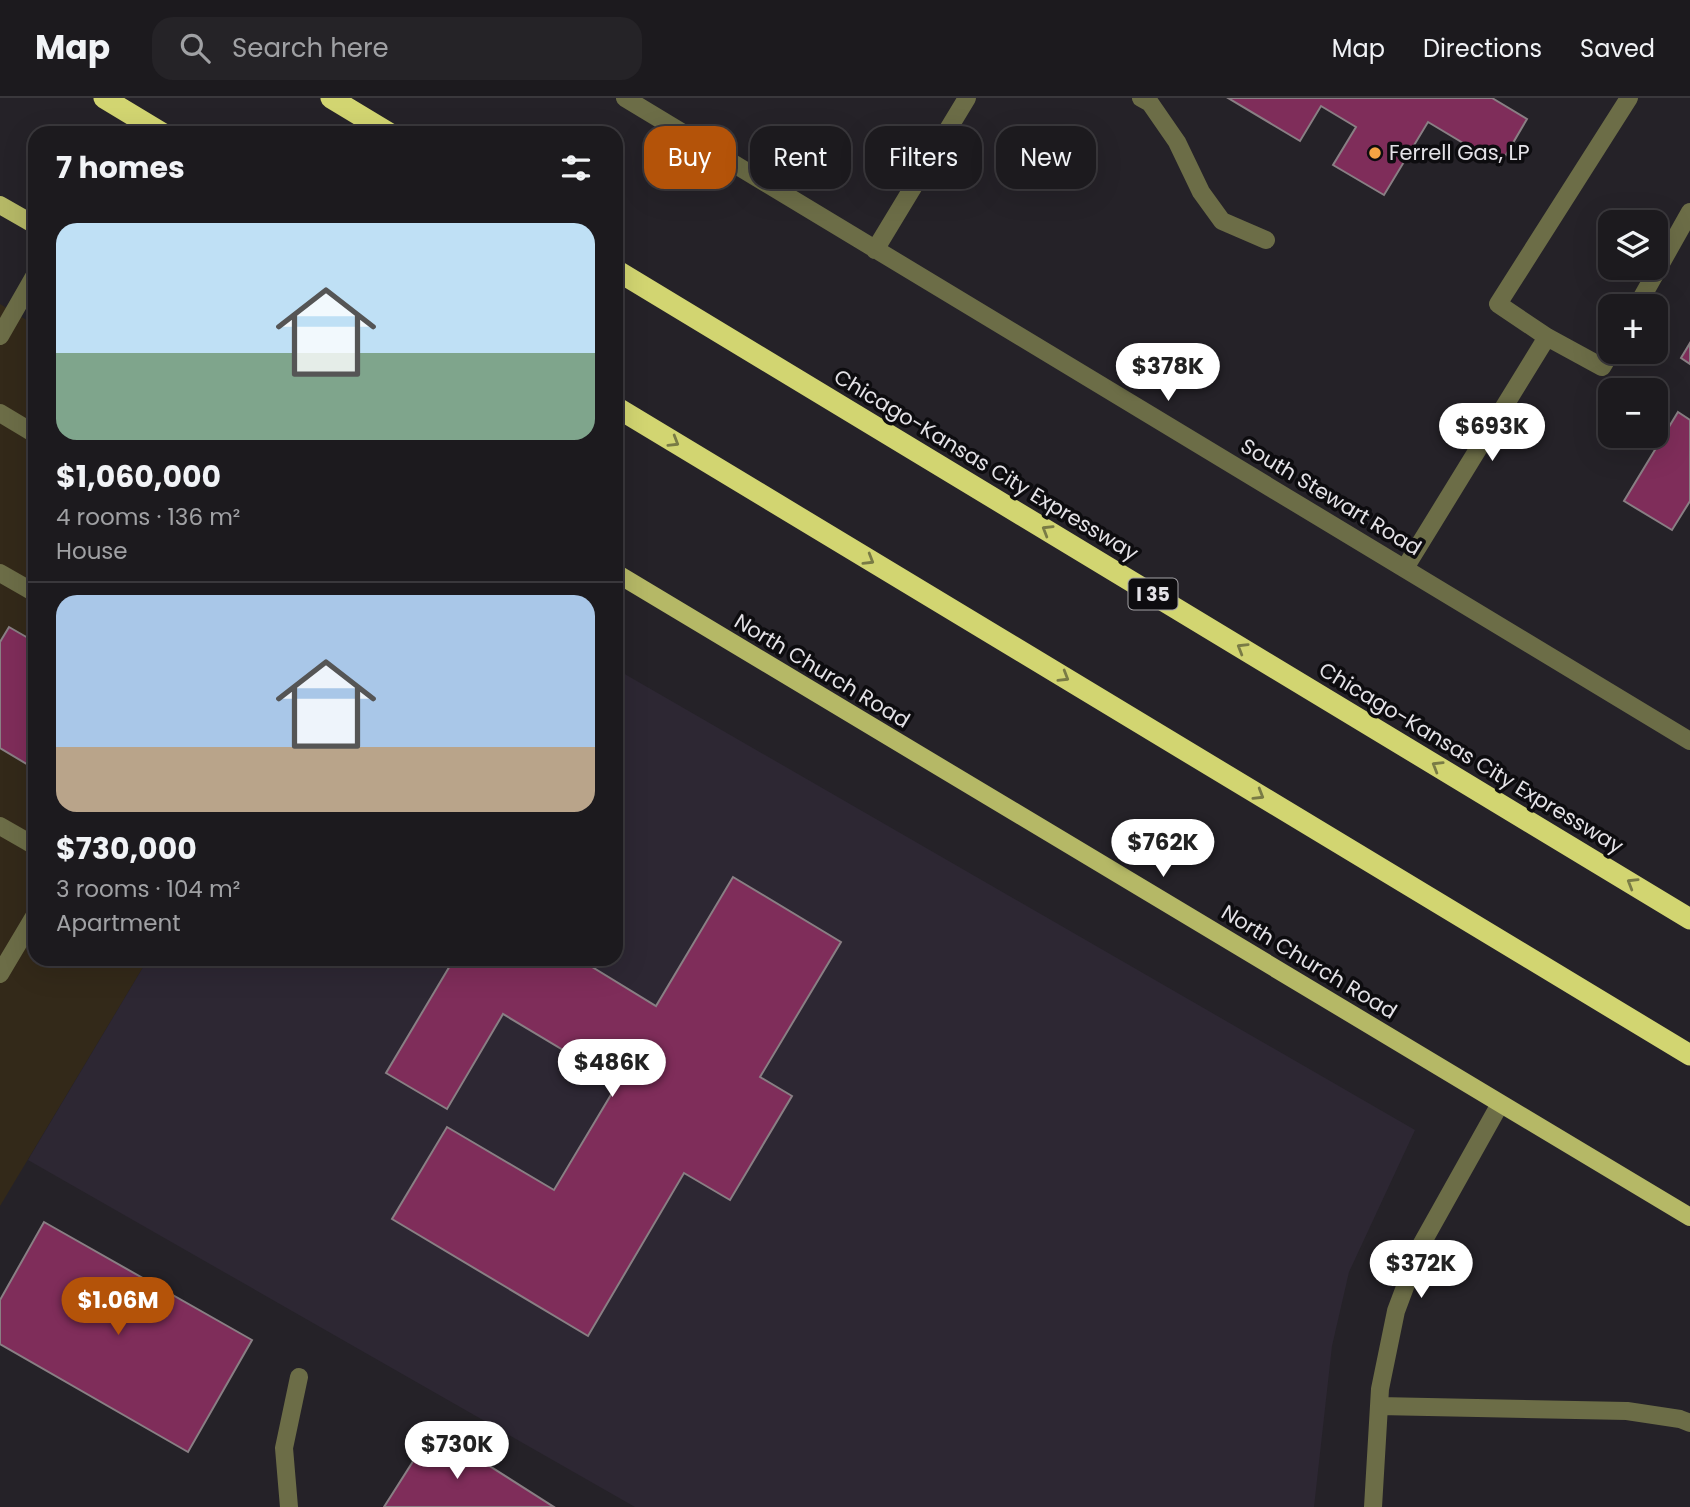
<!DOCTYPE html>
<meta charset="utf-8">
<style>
:root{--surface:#1c1a1e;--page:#252327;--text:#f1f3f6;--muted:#a0a1a4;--line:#3a383c;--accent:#b45309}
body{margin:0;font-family:Poppins,sans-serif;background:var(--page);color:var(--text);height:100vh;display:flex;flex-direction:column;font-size:26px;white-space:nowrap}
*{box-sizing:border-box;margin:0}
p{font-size:23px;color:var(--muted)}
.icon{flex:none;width:38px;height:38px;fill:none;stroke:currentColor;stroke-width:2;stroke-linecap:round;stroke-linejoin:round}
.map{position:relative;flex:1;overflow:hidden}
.panel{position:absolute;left:28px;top:28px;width:595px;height:840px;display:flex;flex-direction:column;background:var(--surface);border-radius:21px;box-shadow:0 7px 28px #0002,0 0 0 2px var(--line)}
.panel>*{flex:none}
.banner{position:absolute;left:644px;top:28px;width:665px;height:63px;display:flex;gap:14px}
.fabs{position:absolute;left:1598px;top:112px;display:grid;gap:14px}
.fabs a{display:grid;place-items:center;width:70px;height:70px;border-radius:14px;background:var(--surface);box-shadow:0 7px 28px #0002,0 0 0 2px var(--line);font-size:35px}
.price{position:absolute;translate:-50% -60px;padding:0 16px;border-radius:24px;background:#fff;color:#222;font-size:23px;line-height:46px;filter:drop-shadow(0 2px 4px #0008)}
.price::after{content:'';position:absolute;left:50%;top:42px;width:21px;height:16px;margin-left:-10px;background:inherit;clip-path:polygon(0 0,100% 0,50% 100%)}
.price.active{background:var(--accent);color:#fff}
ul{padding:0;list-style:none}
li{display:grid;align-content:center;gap:14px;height:371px;padding:0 28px}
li+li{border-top:2px solid var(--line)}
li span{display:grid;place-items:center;height:217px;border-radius:21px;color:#555}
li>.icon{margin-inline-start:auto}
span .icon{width:126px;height:126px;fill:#fffc;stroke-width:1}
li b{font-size:30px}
h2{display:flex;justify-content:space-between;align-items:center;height:84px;padding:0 28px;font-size:30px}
.chip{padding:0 24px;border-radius:21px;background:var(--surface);box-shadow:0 7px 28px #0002,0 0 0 2px var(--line);font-size:24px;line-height:63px}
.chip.active{background:var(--accent);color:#fff}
header{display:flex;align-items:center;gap:42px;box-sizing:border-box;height:98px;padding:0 35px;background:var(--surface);border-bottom:2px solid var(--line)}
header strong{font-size:33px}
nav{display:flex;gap:38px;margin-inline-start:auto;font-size:24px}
.search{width:490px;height:63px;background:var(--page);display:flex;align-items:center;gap:18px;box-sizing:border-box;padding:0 24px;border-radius:21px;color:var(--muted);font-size:26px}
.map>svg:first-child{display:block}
.commercial{fill:#332919}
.built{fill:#2d2733}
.building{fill:#7f2d5a;stroke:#897f84;stroke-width:2}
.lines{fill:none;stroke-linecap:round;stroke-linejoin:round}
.minor{stroke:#6c6d47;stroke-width:18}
.major{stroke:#b5b866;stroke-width:18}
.highway{stroke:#d2d571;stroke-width:21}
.oneway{stroke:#797b45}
.poi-dot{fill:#f4a444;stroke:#0d0c0f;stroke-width:2.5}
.labels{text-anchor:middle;stroke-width:7;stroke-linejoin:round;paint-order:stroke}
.shield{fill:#0d0c0f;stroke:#a4a2a6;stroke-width:2}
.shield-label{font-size:19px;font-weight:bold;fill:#e4e2e7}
.poi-label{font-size:21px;fill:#e4e2e7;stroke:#0d0c0f;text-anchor:start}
.street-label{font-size:21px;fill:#e4e2e7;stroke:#0d0c0f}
</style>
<header>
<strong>Map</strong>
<div class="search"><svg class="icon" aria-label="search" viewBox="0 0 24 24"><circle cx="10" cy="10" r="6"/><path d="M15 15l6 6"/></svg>Search here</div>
<nav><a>Map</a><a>Directions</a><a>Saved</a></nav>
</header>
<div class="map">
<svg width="1690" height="1409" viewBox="0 0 1690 1409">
<rect width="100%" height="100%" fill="#252228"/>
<path class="commercial" d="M0,206L35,227V861H148L0,1108Z"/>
<path class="built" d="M616,571L1415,1032L1349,1174L1332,1248L1314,1409H635L28,1062L148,861H616Z"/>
<path class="building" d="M1228,0H1492L1527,21L1500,67L1428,24L1384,97L1333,67L1356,29L1321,8L1300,43Z
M1690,245V266L1681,260Z
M1678,314L1690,322V403L1672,432L1624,403Z
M9,529L35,544V671L0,650V544Z
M733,779L841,844L760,979L792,998L730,1102L684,1075L588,1238L392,1121L447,1029L554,1092L618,985L503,916L447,1011L386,975L454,861H579L656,908Z
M44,1124L252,1242L188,1354L0,1246V1202Z
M433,1332L554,1409H384Z"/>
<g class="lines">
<path class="minor" d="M625,0L1690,643
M1141,0L1150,5L1177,44L1201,94L1222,123L1266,142
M875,152L967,0
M1637,208L1690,114
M0,238L35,177
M1611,254L1602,269L1547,239L1498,206L1629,0
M0,315L35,336
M1405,470L1547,239
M0,475L35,495
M0,728L35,748
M0,876L35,817
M1379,1308L1627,1313L1680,1321L1690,1325
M289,1409L284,1350L299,1279
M1373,1409L1380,1291L1396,1213L1420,1149L1500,1006"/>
<path class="major" d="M0,107L35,127
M616,475L1690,1119"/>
<path class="highway" d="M104,0L162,35
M331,0L389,35
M616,172L1690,821
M616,309L1690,957"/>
</g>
<defs><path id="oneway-chevron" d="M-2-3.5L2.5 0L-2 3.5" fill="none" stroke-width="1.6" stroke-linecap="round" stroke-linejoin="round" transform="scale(1.75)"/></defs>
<g class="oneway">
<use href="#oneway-chevron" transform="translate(674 344) rotate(31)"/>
<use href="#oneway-chevron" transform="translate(1047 432) rotate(-149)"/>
<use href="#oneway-chevron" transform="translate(869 462) rotate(31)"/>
<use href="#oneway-chevron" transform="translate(1242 550) rotate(-149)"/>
<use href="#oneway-chevron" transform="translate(1064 579) rotate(31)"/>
<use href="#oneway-chevron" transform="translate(1437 668) rotate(-149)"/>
<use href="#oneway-chevron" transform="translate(1259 697) rotate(31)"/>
<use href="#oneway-chevron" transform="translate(1632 785) rotate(-149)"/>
</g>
<circle class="poi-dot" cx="1375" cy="55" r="7"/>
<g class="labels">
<rect class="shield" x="1128.5" y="480.5" width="49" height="31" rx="5"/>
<g class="shield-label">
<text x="1153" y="503">I 35</text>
</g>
<g class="poi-label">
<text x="1389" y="62">Ferrell Gas, LP</text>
</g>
<g class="street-label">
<text transform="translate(986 367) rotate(31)" y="7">Chicago-Kansas City Expressway</text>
<text transform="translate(1331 399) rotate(31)" y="7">South Stewart Road</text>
<text transform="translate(822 573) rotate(31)" y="7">North Church Road</text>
<text transform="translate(1471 660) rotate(31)" y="7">Chicago-Kansas City Expressway</text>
<text transform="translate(1309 864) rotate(31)" y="7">North Church Road</text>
</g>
</g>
</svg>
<div class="fabs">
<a><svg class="icon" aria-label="layers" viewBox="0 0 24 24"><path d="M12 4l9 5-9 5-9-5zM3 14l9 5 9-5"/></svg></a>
<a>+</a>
<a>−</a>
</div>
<b class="price" style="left:1168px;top:305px">$378K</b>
<b class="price" style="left:1492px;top:365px">$693K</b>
<b class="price" style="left:1163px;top:781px">$762K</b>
<b class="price" style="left:612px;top:1001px">$486K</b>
<b class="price" style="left:1421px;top:1202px">$372K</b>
<b class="price active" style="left:118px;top:1239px">$1.06M</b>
<b class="price" style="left:457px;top:1383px">$730K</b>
<div class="banner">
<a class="chip active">Buy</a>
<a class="chip">Rent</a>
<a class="chip">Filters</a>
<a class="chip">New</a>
</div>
<section class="panel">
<h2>7 homes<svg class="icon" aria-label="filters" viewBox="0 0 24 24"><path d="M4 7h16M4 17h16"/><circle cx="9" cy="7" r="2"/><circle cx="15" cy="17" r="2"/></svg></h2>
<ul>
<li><span style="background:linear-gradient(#bfe0f5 60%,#7fa58c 0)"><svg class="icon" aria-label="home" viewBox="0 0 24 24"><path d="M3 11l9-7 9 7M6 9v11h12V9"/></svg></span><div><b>$1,060,000</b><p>4 rooms · 136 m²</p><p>House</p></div></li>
<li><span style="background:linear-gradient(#a9c7e8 70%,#b9a48a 0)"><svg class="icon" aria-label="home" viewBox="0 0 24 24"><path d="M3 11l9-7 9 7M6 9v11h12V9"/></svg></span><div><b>$730,000</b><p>3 rooms · 104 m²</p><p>Apartment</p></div></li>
</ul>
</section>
</div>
